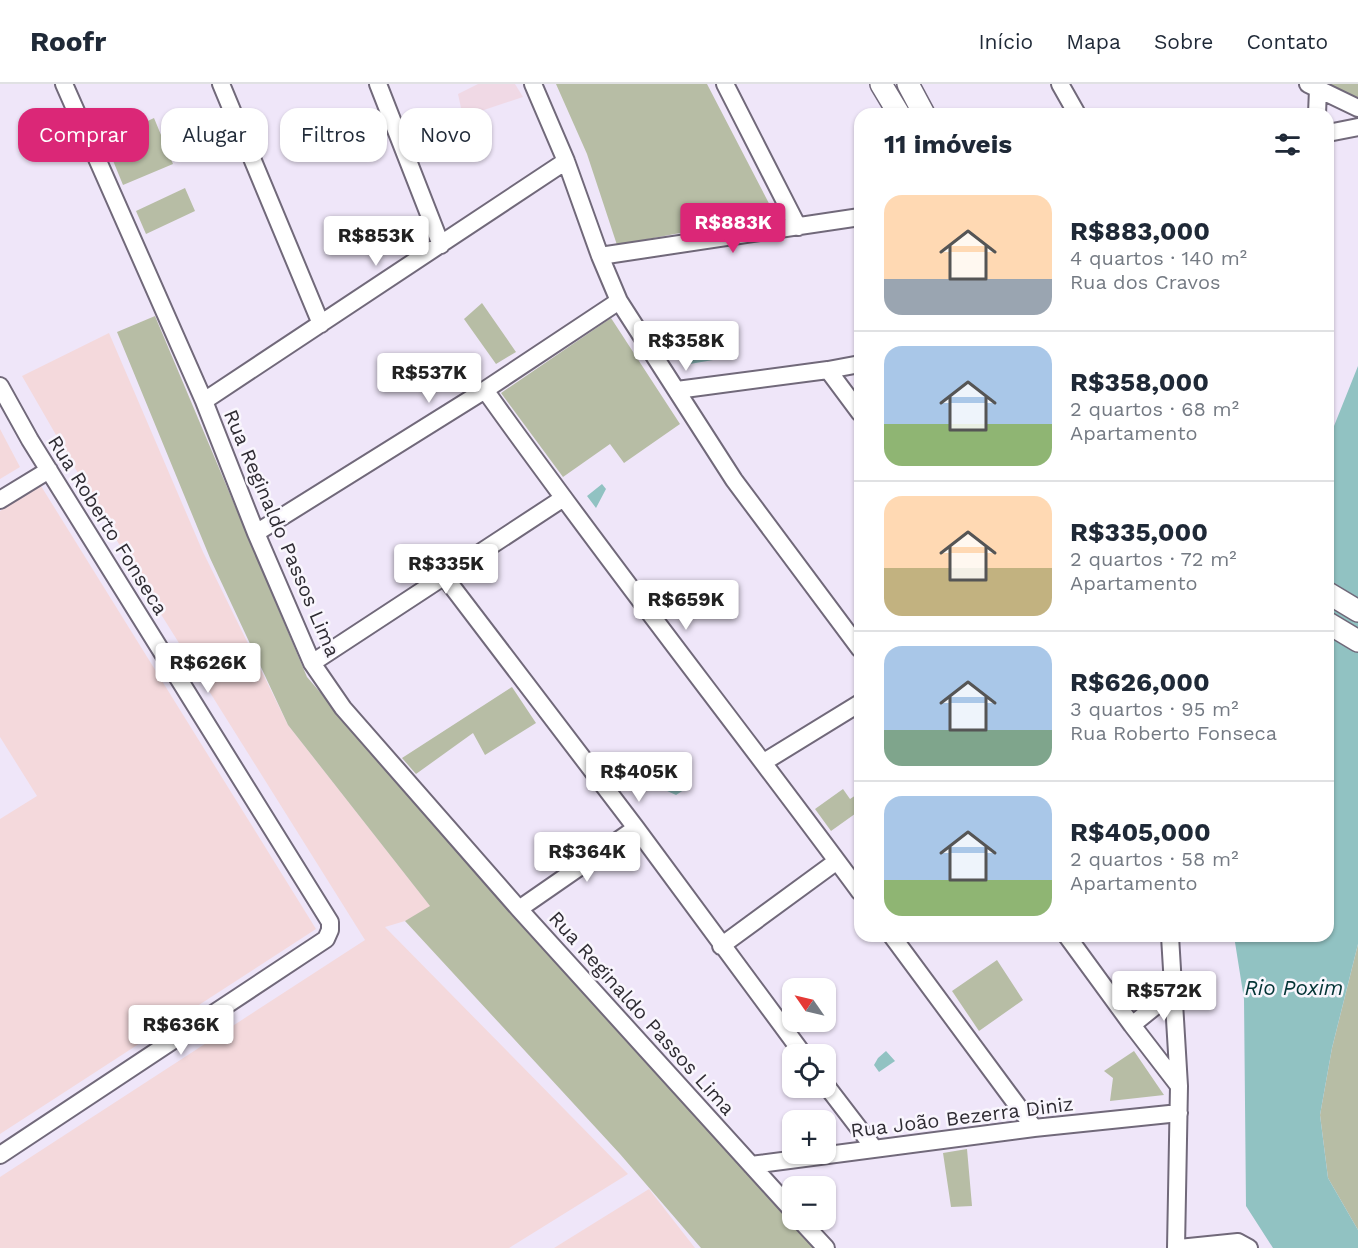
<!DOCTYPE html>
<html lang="pt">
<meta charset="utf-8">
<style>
:root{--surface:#fff;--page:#f6f6f7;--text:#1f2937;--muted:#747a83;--line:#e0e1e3;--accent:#db2777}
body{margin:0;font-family:"Work Sans",sans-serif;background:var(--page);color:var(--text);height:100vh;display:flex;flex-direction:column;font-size:22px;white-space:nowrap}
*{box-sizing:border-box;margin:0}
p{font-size:20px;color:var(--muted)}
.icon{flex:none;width:33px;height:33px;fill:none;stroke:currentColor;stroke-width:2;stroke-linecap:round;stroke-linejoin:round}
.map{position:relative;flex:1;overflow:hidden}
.panel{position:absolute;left:854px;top:24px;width:480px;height:834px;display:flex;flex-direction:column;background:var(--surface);border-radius:18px;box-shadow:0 2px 4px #0004}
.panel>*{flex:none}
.hud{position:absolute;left:18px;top:24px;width:570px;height:54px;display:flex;gap:12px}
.needle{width:39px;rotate:304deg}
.tools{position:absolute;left:782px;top:894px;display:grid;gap:12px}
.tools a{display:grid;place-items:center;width:54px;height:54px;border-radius:12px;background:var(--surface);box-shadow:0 2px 4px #0004;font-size:30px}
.price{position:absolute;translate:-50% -51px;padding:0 14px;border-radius:6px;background:#fff;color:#222;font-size:20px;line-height:39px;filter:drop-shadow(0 2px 3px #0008)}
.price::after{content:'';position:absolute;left:50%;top:36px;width:18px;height:14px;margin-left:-9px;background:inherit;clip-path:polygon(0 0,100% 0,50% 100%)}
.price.on{background:var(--accent);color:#fff}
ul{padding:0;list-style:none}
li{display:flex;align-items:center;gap:18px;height:150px;padding:0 30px}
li+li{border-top:2px solid var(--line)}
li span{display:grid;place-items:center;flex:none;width:168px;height:120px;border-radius:18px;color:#555}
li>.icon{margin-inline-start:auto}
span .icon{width:72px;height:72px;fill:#fffc;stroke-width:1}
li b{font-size:26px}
h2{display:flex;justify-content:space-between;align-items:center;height:72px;padding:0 30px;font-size:26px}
.chip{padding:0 21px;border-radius:18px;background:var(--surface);box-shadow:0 2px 4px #0004;font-size:21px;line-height:54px}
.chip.on{background:var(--accent);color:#fff}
header{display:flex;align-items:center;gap:36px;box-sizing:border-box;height:84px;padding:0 30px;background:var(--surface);border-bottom:2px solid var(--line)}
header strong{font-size:28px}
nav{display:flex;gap:33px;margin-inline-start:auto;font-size:21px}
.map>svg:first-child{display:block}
.commercial{fill:#f0d9e5}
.industrial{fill:#f4d9dc}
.green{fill:#b7bda5}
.water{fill:#91c2c2}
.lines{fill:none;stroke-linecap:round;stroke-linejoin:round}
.minor-casing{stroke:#71697a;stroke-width:20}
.major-casing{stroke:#71697a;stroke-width:24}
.minor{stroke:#fff;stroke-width:16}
.major{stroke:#fff;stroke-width:21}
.labels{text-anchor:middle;stroke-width:5;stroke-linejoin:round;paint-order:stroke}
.street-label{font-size:20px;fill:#2f2c33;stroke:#f9f6fd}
.water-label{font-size:21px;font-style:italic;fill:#043536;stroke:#f9f6fd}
</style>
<header>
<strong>Roofr</strong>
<nav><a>Início</a><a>Mapa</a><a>Sobre</a><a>Contato</a></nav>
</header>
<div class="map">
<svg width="1358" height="1164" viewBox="0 0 1358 1164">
<rect width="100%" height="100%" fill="#efe6f9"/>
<path class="commercial" d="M478,0H515L523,13L463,33L458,10Z"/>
<path class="industrial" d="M109,249L203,468L288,641L431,823L405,837L385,843L628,1090L509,1164H0V1093L365,856L142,500L22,292Z
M0,345L20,383L0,395Z
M41,402L316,845L0,1050V735L37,712L0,653V427Z
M649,1105L695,1164H554Z"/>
<path class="green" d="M556,0H707L775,131L617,161L587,70Z
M1327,0H1358V14Z
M154,34L173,80L123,101L105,57Z
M185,104L195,127L146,150L136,127Z
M482,219L516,268L496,280L464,235Z
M155,232L307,593L481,795L814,1164H701L620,1070L405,837L430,822L288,641L210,474L117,248Z
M611,234L680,340L624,379L610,360L563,393L501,309Z
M512,603L536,639L485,671L473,649L416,690L402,674Z
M843,705L850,715L859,709V727L831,747L815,725Z
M1358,860V1146L1328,1094L1320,1031L1332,964Z
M997,876L1023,916L979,947L952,907Z
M1134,967L1164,1011L1110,1017L1113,994L1104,987Z
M967,1065L972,1122L951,1123L943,1069Z"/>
<path class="water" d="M710,260L713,276L684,281L681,266Z
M1358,282V860L1332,964L1320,1031L1328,1094L1358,1146V1164H1273L1246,1122L1244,915L1234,852H1328V357Z
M602,400L606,405L596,424L587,412Z
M680,696L687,704L676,711L665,706Z
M886,967L895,977L879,988L874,981L878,974Z"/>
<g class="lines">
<defs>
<path id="minor" d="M64,0L204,317L256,449L312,579L343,624L519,825L792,1126
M221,0L321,240
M378,0L441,161
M533,0L566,77L600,172L619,217L734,396L860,565
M725,0L798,143
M1060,0L1077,30
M1308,0L1358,24
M1317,30L1318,5
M1328,49L1358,43
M600,172L860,133
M828,286L860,329
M0,302L30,356L330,838V846L326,855L0,1071
M485,306C606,476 736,640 860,808
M677,306L828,286L860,280
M204,317L566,77
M0,416L49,386
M256,449L485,306L619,217
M444,492L636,744L803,970
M312,579L562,415
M764,678L860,619
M519,825L636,744
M892,852L1034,1044
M1067,852L1132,941L1179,1002
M1170,852L1179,1002L1176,1164
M721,862L837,777
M1132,941L1173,908
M825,1000L874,1064
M751,1081L1034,1044L1179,1029
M800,1136L826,1164
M1179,1164L1238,1158L1249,1164"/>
<path id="major" d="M881,0L899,30
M908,0L924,30
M1328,509L1358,527
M1328,539L1358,557"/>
</defs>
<use href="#minor" class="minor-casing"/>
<use href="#major" class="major-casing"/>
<use href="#minor" class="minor"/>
<use href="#major" class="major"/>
</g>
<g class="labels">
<g class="street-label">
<text transform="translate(108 441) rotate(58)" y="7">Rua Roberto Fonseca</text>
<text transform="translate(282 449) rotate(67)" y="7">Rua Reginaldo Passos Lima</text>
<text transform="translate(642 929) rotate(48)" y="7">Rua Reginaldo Passos Lima</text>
<text transform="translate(962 1033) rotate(-7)" y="7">Rua João Bezerra Diniz</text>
</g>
<g class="water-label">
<text x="1294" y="911">Rio Poxim</text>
</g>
</g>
</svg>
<div class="tools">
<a><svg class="needle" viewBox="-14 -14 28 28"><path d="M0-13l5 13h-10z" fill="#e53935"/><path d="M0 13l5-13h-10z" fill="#747a83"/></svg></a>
<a><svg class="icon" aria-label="locate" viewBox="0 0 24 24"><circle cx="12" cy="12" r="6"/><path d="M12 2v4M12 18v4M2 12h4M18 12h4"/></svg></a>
<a>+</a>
<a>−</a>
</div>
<b class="price on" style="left:733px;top:170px">R$883K</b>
<b class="price" style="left:376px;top:183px">R$853K</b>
<b class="price" style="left:686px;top:288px">R$358K</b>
<b class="price" style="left:429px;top:320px">R$537K</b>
<b class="price" style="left:446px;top:511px">R$335K</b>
<b class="price" style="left:686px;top:547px">R$659K</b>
<b class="price" style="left:208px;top:610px">R$626K</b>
<b class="price" style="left:639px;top:719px">R$405K</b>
<b class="price" style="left:587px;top:799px">R$364K</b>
<b class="price" style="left:1164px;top:938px">R$572K</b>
<b class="price" style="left:181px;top:972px">R$636K</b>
<div class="hud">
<a class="chip on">Comprar</a>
<a class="chip">Alugar</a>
<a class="chip">Filtros</a>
<a class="chip">Novo</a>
</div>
<section class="panel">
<h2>11 imóveis<svg class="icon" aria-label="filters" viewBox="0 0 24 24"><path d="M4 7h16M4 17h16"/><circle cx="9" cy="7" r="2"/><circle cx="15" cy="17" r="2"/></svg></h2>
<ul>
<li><span style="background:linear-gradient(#ffd9b3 70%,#9aa5b1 0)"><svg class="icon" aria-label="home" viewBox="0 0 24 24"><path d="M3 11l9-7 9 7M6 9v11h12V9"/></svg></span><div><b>R$883,000</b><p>4 quartos · 140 m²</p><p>Rua dos Cravos</p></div></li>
<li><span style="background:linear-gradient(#a9c7e8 65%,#8fb573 0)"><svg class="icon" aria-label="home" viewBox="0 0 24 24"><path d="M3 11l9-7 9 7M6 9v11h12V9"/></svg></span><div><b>R$358,000</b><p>2 quartos · 68 m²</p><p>Apartamento</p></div></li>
<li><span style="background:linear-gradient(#ffd9b3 60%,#c2b280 0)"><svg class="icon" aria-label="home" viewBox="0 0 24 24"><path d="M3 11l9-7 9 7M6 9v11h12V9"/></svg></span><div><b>R$335,000</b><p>2 quartos · 72 m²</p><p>Apartamento</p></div></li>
<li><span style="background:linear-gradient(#a9c7e8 70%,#7fa58c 0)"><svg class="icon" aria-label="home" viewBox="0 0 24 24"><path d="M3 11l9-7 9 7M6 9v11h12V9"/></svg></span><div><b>R$626,000</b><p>3 quartos · 95 m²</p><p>Rua Roberto Fonseca</p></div></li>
<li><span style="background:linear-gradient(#a9c7e8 70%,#8fb573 0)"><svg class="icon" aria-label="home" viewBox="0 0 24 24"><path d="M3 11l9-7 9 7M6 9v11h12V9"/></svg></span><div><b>R$405,000</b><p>2 quartos · 58 m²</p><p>Apartamento</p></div></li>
</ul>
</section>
</div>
